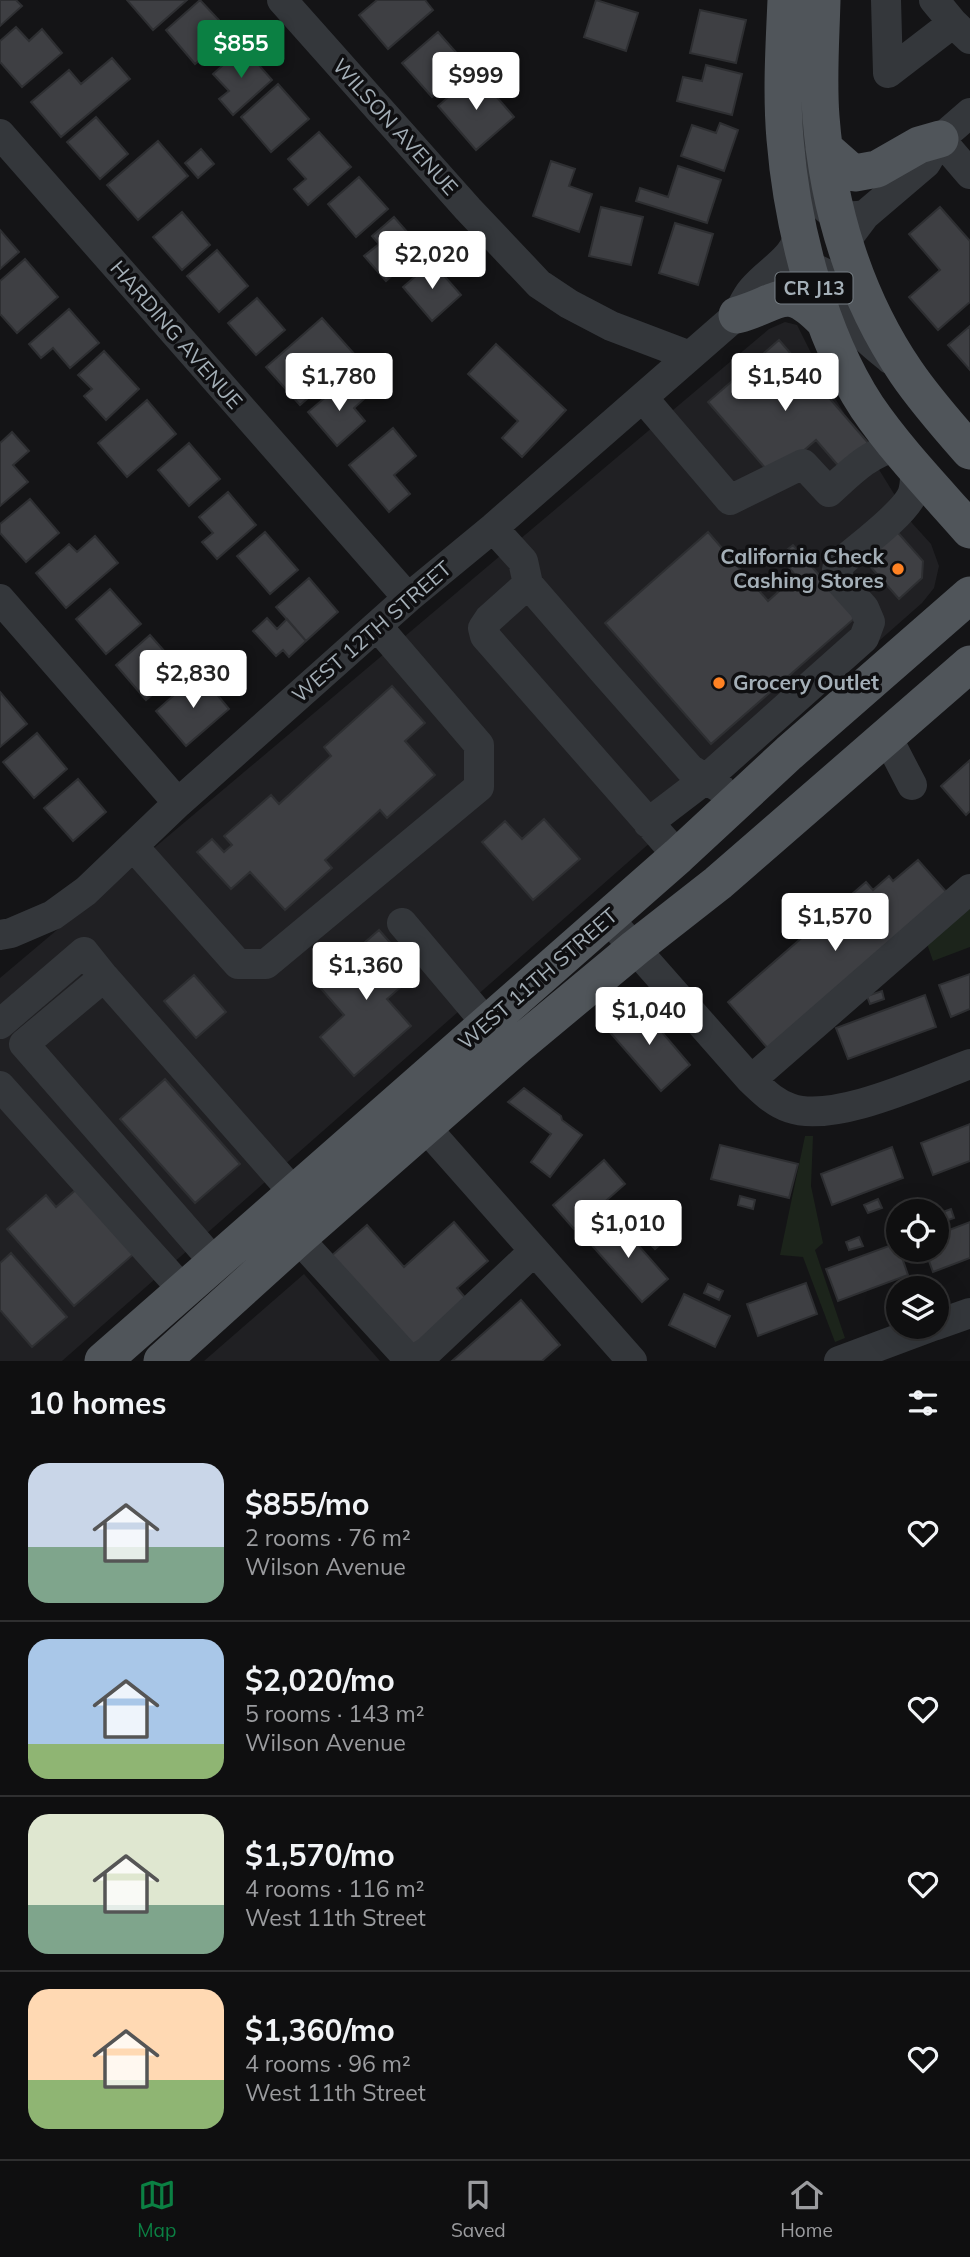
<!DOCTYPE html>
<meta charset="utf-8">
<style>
:root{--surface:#0f0f10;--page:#181819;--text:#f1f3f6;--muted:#9b9c9f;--line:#2f2f30;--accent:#0b8043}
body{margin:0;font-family:Mulish,sans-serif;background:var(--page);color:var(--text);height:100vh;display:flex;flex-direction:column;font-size:26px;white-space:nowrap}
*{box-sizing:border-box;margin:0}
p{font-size:23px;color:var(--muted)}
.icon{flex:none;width:38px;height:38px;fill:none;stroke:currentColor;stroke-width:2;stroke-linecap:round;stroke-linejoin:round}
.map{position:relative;height:1361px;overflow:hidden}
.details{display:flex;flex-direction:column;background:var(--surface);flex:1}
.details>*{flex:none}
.buttons{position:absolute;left:886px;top:1199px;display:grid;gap:14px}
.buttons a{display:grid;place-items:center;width:63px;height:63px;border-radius:50%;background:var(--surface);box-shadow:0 7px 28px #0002,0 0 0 2px var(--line);font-size:35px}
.price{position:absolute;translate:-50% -60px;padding:0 16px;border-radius:7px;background:#fff;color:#222;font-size:23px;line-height:46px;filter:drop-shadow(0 2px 4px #0008)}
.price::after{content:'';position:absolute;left:50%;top:42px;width:21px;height:16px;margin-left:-10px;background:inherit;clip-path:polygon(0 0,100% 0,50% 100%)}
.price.active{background:var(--accent);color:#fff}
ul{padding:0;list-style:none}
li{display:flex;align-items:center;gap:21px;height:175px;padding:0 28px}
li+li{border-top:2px solid var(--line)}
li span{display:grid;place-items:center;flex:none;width:196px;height:140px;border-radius:21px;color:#555}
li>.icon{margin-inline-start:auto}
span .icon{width:84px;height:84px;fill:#fffc;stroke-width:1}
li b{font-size:30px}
h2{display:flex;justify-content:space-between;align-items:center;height:84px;padding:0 28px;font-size:30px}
.tab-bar{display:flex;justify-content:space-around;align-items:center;height:98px;border-top:2px solid var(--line);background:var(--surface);font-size:19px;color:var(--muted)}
.tab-bar a{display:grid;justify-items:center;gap:4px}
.tab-bar .active{color:var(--accent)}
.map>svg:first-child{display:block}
.built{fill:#202023}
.green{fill:#1c241b}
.building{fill:#3e3f43;stroke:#2e2f32;stroke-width:2}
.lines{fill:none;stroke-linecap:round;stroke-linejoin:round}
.minor{stroke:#34373b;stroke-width:30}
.major{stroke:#50555a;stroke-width:37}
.poi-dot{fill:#ff8223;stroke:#0f0f11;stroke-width:2.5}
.labels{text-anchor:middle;stroke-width:7;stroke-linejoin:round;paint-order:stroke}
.shield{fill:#0f0f11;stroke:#777f85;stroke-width:2}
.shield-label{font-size:19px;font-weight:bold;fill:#a4afb7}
.street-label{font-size:21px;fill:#a4afb7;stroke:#0f0f11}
.poi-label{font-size:21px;font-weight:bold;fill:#a4afb7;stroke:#0f0f11;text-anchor:end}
</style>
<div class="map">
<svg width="970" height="1361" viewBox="0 0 970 1361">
<rect width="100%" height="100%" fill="#141416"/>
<path class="built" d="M785,322L797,325L828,387L912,523L931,544L939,566L934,588L922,603L62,1361H0V978L769,329Z
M304,1274L380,1361H204Z"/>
<path class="green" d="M970,899V947L933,961L925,938Z
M805,1136H813L811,1186L823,1243L815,1250L845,1338L835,1342L803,1257L780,1255Z"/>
<path class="building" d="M0,0H16L22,6L0,26Z
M127,0H187L153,30Z
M200,0L231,33L195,64L166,30Z
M377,0H425L433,10L388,49L359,15Z
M596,0L638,13L626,51L584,37Z
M700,10L746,20L736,63L690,53Z
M16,27L29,41L42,29L62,53L22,87L0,62V41Z
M438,32L468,66L432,97L402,63Z
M243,47L272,80L233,115L219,99L229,91L213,74Z
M112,58L130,79L61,137L31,102L69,70L81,84Z
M706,65L742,74L732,115L677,101L683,77L702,81Z
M476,73L514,117L476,150L438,106Z
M278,84L309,119L271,152L241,117Z
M96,117L128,154L100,179L67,142Z
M720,123L738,130L724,171L681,156L692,125L716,133Z
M319,132L351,167L308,205L294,189L306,179L288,159Z
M158,141L188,176L138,220L107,185Z
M201,149L214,164L198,178L185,163Z
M551,161L575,169L569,186L592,194L579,232L533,216Z
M678,166L721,180L707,223L636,201L640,188L668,197Z
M359,177L388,209L356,237L328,204Z
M601,207L643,217L631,265L589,256Z
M940,207L970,241V302L938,330L909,297L940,270L909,234Z
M182,212L210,245L182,270L153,237Z
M394,217L422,249L386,281L364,256L379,244L372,236Z
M675,223L713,234L698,285L659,273Z
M0,230L19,252L0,269Z
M217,250L248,286L219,312L187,276Z
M25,259L58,297L17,333L0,314V281Z
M432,262L461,295L432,321L403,287Z
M257,298L285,330L256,355L228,323Z
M69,309L99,343L70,368L53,348L41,358L29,344Z
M322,318L356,356L300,405L266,367Z
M970,326V370L948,345Z
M779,340L870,445L842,470L816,440L773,477L708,402Z
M496,344L566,410L522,457L502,438L518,421L468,374Z
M104,351L139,389L106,420L84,396L92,389L78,375Z
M347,379L364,399L354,408L365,421L337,446L308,412Z
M147,400L176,434L127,477L98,443Z
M393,428L416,456L394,475L410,494L389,512L349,465Z
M12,432L29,451L13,465L28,482L0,506V443Z
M189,443L220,479L189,506L158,470Z
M228,492L256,525L217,559L202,542L213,533L199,517Z
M30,499L59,533L26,562L0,533V524Z
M893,527L923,561L922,578L899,599L861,556Z
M265,532L298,570L270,594L237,556Z
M708,532L768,601L796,576L779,556L793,545L856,617L711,744L605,623Z
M95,536L118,563L66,608L36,573L69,544L77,552Z
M309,578L338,612L306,641L276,607Z
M110,589L141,624L106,654L76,619Z
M267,618L277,629L287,619L306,641L289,657L283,650L276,656L253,631Z
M150,635L181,670L146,700L116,665Z
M199,673L229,709L186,746L156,711Z
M392,686L425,723L405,741L435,775L387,818L380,810L325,860L332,868L285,910L250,872L231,889L197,852L212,839L224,852L232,845L224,836L271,795L279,804L331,756L324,747Z
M0,692L27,724L0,747Z
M37,733L67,769L34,798L3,762Z
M970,760V811L966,815L941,786Z
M78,779L106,812L73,841L44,808Z
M544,819L580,859L533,900L482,842L505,821L522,839Z
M918,860L949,895L770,1051L728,1002L866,882L873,890L889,876L893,881Z
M379,930L417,973L387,999L411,1026L354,1076L320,1037L344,1015L317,984Z
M970,974V1009L951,1017L939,985Z
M194,975L226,1012L196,1038L164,1001Z
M882,991L884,999L870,1004L867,996Z
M925,995L936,1027L848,1059L836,1028Z
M638,1004L690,1065L661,1091L608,1030Z
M165,1079L240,1164L195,1203L120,1119Z
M524,1088L561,1116L562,1120L582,1135L550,1177L531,1162L551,1134L508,1102Z
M970,1124V1161L933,1175L921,1143Z
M720,1145L798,1164L789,1198L711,1179Z
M892,1147L903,1178L832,1205L821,1174Z
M604,1160L625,1184L574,1229L553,1205Z
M79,1187L136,1252L74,1306L7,1229L46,1195L56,1207Z
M740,1196L755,1200L753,1209L738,1205Z
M878,1199L882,1208L868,1213L864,1205Z
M951,1209L954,1218L940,1223L937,1214Z
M615,1219L668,1279L642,1302L589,1242Z
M454,1222L488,1261L457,1288L468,1301L412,1350L330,1257L367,1225L404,1267Z
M970,1222V1258L933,1272L925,1250H936V1235Z
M651,1230L662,1243L655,1249L643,1236Z
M859,1237L863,1246L849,1250L846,1242Z
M897,1243L908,1275L838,1301L826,1269Z
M11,1253L67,1317L32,1347L0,1310V1263Z
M806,1283L817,1314L758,1336L747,1304Z
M708,1284L723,1291L719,1300L704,1293Z
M684,1294L730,1316L715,1347L669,1325Z
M521,1300L560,1345L542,1361H452Z"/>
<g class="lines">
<path class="minor" d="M282,0L468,209L539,284L569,304L611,326L690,356
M886,0L888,73L953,23
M934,0L953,23L970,39
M785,75C791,87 800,100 802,114C810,156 800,227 865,215
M0,134L408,598
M940,139L970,174
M853,231L865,215L926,163L940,139L970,113
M790,264C847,268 835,298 861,333C869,343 881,351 890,359
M643,398L730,500L803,464L829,492C851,472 867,454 898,446
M493,528L523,561L528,584L606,674L690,769L720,788
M528,584L489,619L483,628L485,636L678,856
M0,599L178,803
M887,737L912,785
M648,823L707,778L864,638L870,622L864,608L838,579L837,569L843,561C861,545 903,515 912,495C916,485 915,477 915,467
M133,846L238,964H266L479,787V745L377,626
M608,918L751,1080C763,1091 774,1103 790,1108C834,1124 926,1080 970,1064
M402,923L487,1024
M0,935L11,933L53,915L86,891L178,803L408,598L493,528L737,315C742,307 746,297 752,290C770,268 797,259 800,228
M0,1024L84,952L104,977
M751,1080L970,889
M0,1086L183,1290
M412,1112L632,1361
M298,1238L404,1354C414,1361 419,1357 428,1351L534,1251
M215,1263L24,1044L104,977L294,1193
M936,1325L970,1313
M839,1361L933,1326"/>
<path class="major" d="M786,0C784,46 781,93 785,139C792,226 819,334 867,407C897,451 935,490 970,530
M822,0C821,39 818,79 821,117C828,208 855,297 906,372C925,400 948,426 970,451
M824,148L849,170L855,173L877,169L919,145L940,139
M737,315C781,303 785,281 825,322
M103,1361L678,856L789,753L970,595
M162,1361L298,1238L516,1047L635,948L718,883L970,664"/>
</g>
<g class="poi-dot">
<circle cx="898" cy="569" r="7"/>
<circle cx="719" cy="683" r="7"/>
</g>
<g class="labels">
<rect class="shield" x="775.5" y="272.5" width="77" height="31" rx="5"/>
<g class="shield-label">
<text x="814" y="295">CR J13</text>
</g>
<g class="street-label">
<text transform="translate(395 127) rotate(48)" y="7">WILSON AVENUE</text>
<text transform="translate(176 335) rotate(49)" y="7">HARDING AVENUE</text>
<text transform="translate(372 632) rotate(-41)" y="7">WEST 12TH STREET</text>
<text transform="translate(538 979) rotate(-41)" y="7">WEST 11TH STREET</text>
</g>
<g class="poi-label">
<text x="884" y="564">California Check<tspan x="884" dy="24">Cashing Stores</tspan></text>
<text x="733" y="690" text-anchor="start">Grocery Outlet</text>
</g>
</g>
</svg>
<div class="buttons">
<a><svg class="icon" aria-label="locate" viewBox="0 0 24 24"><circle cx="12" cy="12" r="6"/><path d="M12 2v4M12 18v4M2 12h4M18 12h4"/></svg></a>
<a><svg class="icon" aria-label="layers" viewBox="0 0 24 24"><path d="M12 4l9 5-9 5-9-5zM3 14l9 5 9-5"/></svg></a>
</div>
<b class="price active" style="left:241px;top:80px">$855</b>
<b class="price" style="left:476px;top:112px">$999</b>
<b class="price" style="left:432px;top:291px">$2,020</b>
<b class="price" style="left:339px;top:413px">$1,780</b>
<b class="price" style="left:785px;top:413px">$1,540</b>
<b class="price" style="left:193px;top:710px">$2,830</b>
<b class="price" style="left:835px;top:953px">$1,570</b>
<b class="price" style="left:366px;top:1002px">$1,360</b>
<b class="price" style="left:649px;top:1047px">$1,040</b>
<b class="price" style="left:628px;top:1260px">$1,010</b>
</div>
<section class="details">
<h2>10 homes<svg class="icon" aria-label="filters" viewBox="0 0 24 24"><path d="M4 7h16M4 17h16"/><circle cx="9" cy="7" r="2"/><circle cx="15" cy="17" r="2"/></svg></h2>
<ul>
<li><span style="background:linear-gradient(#c9d6e8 60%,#7fa58c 0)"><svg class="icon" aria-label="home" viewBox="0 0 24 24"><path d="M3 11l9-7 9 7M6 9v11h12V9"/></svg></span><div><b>$855/mo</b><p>2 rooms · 76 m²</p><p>Wilson Avenue</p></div><svg class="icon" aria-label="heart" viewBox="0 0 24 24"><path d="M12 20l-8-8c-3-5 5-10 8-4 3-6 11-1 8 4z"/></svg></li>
<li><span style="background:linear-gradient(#a9c7e8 75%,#8fb573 0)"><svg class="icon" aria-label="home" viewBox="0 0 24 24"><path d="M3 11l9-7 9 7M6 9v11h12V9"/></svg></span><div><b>$2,020/mo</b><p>5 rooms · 143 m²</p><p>Wilson Avenue</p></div><svg class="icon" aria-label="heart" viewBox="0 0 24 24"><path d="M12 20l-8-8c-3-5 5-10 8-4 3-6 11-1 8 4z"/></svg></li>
<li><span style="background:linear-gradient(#dfe7d0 65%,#7fa58c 0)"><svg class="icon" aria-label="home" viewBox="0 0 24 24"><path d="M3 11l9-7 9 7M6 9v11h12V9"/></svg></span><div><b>$1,570/mo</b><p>4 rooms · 116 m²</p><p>West 11th Street</p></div><svg class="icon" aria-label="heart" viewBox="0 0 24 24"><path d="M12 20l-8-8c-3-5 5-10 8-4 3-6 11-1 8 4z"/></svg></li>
<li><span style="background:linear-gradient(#ffd9b3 65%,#8fb573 0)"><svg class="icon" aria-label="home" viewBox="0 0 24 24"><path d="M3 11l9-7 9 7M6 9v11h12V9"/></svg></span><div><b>$1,360/mo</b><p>4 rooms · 96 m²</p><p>West 11th Street</p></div><svg class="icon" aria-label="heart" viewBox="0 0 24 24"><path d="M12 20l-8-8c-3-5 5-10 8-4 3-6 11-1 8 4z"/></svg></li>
</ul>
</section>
<nav class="tab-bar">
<a class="active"><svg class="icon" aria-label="map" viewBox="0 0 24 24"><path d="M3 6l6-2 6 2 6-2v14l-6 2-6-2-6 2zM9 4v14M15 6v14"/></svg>Map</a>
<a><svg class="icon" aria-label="saved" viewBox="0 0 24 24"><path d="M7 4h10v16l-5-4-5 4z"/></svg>Saved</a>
<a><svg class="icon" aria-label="home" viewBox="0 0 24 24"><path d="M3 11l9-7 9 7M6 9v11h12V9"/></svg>Home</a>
</nav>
